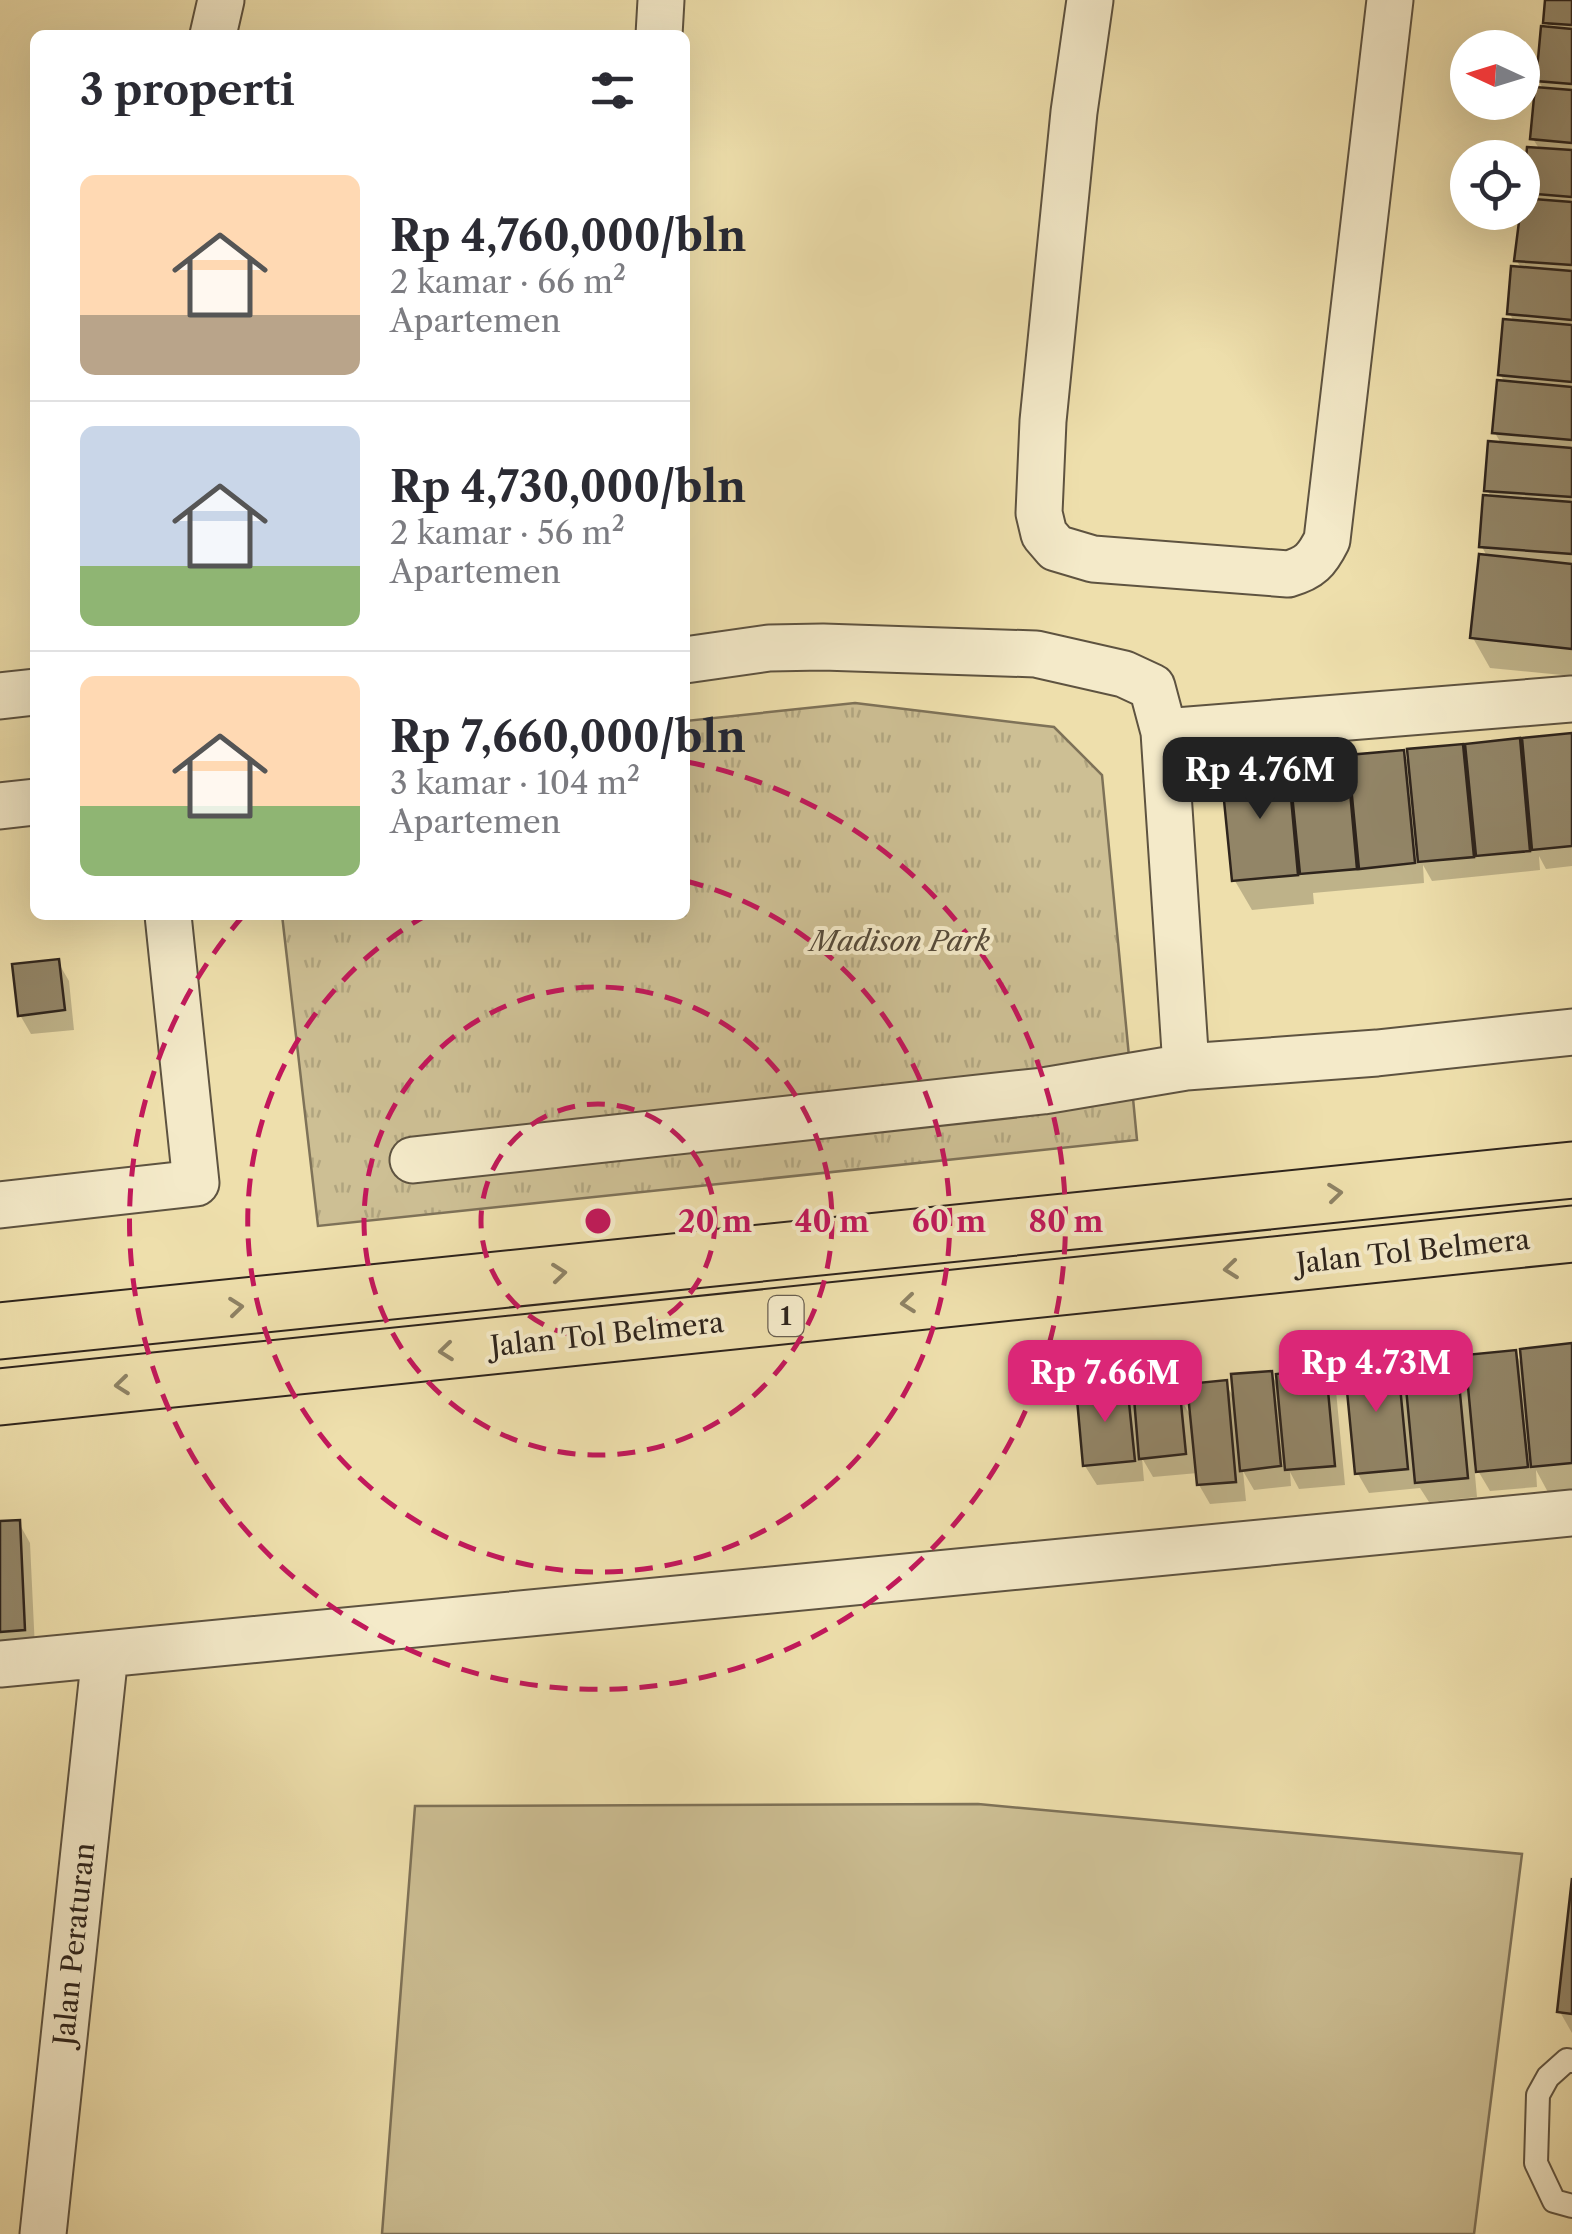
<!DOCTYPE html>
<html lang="id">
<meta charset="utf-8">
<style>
:root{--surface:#fff;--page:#f7f7f7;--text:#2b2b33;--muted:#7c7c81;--line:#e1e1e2;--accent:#db2777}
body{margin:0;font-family:"Libre Caslon Text",serif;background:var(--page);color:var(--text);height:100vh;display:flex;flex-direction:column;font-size:38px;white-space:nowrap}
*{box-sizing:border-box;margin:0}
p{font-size:32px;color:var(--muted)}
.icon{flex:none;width:55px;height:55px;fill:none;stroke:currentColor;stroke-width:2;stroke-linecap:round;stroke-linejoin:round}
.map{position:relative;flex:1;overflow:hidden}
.panel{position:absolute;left:30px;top:30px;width:660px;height:890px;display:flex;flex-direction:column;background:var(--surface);border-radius:15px;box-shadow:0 10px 40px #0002}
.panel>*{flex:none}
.needle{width:65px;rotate:274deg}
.tools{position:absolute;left:1450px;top:30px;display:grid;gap:20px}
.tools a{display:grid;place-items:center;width:90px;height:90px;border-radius:50%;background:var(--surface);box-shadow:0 10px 40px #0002;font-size:50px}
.price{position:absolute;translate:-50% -85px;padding:0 22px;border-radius:20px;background:var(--accent);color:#fff;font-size:32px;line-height:65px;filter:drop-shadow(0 2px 5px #0008)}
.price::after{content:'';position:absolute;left:50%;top:60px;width:30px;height:22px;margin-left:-15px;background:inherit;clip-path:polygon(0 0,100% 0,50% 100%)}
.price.selected{background:#222;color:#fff}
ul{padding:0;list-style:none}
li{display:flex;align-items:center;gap:30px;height:250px;padding:0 50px}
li+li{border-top:2px solid var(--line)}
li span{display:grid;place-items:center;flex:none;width:280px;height:200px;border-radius:15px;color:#555}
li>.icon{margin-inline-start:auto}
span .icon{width:120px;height:120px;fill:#fffc;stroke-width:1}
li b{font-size:42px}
h2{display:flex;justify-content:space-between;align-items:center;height:120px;padding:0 50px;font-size:42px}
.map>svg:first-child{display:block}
.grass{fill:url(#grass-tufts);stroke:#7e7258;stroke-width:2.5}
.pitch{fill:#cdbf94;stroke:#7e7258;stroke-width:2.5}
.shadow{fill:#0003}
.building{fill:#928567;stroke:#2e241c;stroke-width:2.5}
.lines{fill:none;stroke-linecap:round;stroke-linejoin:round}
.lane-casing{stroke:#5e5340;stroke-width:26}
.street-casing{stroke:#5e5340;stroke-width:49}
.highway-casing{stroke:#2e241c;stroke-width:59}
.lane{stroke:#f4eac9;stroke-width:22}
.street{stroke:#f4eac9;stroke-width:45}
.highway{stroke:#eedfac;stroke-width:55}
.oneway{stroke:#8e8264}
.ring{fill:none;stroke:#c2185b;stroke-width:5;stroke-dasharray:18 12}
.labels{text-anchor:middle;stroke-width:8;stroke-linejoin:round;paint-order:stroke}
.shield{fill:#f4eac9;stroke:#695f50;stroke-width:2.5}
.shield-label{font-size:25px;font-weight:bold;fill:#2e241c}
.park-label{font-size:28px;font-style:italic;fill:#564b3a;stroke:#f4eac9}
.street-label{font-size:28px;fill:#2e241c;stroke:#f4eac9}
.centre{fill:#c2185b;stroke:#f4eac9;stroke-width:5}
.ring-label{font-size:30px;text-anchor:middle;font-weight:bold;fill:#c2185b;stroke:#f4eac9;stroke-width:8;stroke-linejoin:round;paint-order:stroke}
</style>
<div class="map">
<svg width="1572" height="2234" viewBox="0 0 1572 2234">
<defs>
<pattern id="grass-tufts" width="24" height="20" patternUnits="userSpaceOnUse" patternTransform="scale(2.5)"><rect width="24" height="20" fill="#cdbf94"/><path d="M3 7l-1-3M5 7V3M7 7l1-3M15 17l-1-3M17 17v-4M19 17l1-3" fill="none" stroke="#b0a47f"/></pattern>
</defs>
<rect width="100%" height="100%" fill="#eedfac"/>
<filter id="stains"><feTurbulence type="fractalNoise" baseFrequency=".002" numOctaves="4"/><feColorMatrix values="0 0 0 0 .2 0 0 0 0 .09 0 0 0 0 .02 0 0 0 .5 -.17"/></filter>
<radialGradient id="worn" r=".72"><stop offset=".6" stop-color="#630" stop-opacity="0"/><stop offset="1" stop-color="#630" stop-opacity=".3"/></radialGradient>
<path class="grass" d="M855,703L1054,727L1102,775L1137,1140L318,1226L282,915H685V721Z"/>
<path class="pitch" d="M978,1804L1522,1854L1474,2234H382L415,1806Z"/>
<path class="shadow" d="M1547,0H1572V676L1490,668L1473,638L1488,558L1482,547L1492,498L1487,490L1502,445L1495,433L1505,383L1500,374L1514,322L1510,314L1522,269L1516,260L1531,201L1526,192L1540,150L1533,139L1544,90L1538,80L1550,29L1546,22Z
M1572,735V866L1546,869L1539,856L1540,870L1432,881L1423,865L1424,883L1313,893L1314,904L1252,910L1235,881L1287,767L1292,777L1291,766L1403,753L1411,767L1410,752L1518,741L1526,755Z
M58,962L69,981L74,1030L31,1034L20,1015Z
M1572,1346V1494L1550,1496L1536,1470L1537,1487L1490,1491L1474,1464L1477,1497L1429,1502L1420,1488L1369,1493L1358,1474L1396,1357L1407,1377L1455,1354L1470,1380L1515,1353L1524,1368Z
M1325,1372L1336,1391L1345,1485L1299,1489L1290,1472L1291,1486L1254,1490L1243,1471L1246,1501L1210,1504L1199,1485L1198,1473L1153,1477L1142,1458L1144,1481L1097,1485L1085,1466L1126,1386L1134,1400L1179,1396L1193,1420L1225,1383L1236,1401L1271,1373L1280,1390Z
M19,1523L30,1543L35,1649L0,1651V1524Z
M1572,1901V2033L1560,2012Z"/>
<path class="building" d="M1545,0H1572V25L1543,23Z
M1541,26L1572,29V84L1536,81Z
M1535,87L1572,90V143L1530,139Z
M1527,147L1572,150V197L1523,193Z
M1522,198L1572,202V265L1514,261Z
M1511,266L1572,271V320L1507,314Z
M1503,319L1572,325V382L1498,375Z
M1497,380L1572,387V440L1492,433Z
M1488,441L1572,448V497L1484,491Z
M1483,495L1572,502V554L1479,547Z
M1479,554L1572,564V649L1470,638Z
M1572,733V846L1532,850L1522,738Z
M1520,738L1530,851L1476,856L1465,744Z
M1463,744L1474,857L1418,862L1407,749Z
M1404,750L1415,863L1359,869L1348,755Z
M1347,758L1357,869L1300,874L1289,764Z
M1288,764L1298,875L1232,881L1221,770Z
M59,959L65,1010L18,1016L12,964Z
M1572,1343V1463L1531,1467L1520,1349Z
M1516,1350L1528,1467L1476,1472L1465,1355Z
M1456,1351L1468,1478L1415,1483L1403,1356Z
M1397,1355L1408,1469L1355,1474L1344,1360Z
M1326,1369L1335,1466L1285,1470L1276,1374Z
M1272,1371L1281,1466L1240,1471L1231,1374Z
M1227,1380L1236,1482L1197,1485L1187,1384Z
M1127,1383L1135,1461L1083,1466L1076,1388Z
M1180,1393L1186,1454L1139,1459L1134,1398Z
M20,1520L25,1630L0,1632V1521Z
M1572,1878V2014L1557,2012Z"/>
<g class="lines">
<defs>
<path id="lane" d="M1572,2061L1567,2060L1548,2077L1538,2095L1536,2163L1554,2201L1572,2206"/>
<path id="street" d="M1090,0L1074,112L1043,421L1039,513L1044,534L1056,548L1093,559L1288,574C1310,568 1317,560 1327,540L1390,0
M213,35L221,0
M659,35L661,0
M685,660L769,648L823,647L1036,654L1124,674L1152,687L1164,732L1186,1067
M0,696L35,692
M1164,732L1572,699
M0,806L35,802
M413,1160L1043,1091L1186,1067L1377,1053L1572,1032
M0,1205L196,1183L168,915
M0,1664L1572,1513
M43,2234L105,1654"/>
<path id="highway" d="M0,1331L1572,1170
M0,1397L1572,1234"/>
</defs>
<use href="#lane" class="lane-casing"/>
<use href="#street" class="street-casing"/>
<use href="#highway" class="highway-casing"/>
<use href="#lane" class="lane"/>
<use href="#street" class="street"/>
<use href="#highway" class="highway"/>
</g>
<defs><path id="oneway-chevron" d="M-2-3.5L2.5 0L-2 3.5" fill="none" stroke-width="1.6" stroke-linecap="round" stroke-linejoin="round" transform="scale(2.5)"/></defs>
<g class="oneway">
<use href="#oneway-chevron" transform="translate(1335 1193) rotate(-6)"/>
<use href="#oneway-chevron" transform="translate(1231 1269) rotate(174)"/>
<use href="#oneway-chevron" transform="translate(559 1273) rotate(-6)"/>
<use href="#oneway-chevron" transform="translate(908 1303) rotate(174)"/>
<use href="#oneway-chevron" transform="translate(236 1307) rotate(-6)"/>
<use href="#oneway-chevron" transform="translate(446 1351) rotate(174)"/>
<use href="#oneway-chevron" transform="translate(122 1385) rotate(174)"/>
</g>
<g class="ring">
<circle cx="598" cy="1221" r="117"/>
<circle cx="598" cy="1221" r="234"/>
<path d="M686 881A351 351 0 1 1 425 916"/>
<path d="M687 762A468 468 0 1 1 242 917"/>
</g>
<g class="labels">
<rect class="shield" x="768.5" y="1296" width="35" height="40" rx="8"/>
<g class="shield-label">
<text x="786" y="1325">1</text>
</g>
<g class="park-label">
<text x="900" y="951">Madison Park</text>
</g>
<g class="street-label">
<text transform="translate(1413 1251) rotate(-6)" y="10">Jalan Tol Belmera</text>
<text transform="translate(607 1334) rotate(-6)" y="10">Jalan Tol Belmera</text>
<text transform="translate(74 1944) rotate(-84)" y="10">Jalan Peraturan</text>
</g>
</g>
<circle cx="598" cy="1221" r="15" class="centre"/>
<g class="ring-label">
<text x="715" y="1232">20 m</text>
<text x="832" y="1232">40 m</text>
<text x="949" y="1232">60 m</text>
<text x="1066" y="1232">80 m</text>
</g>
<rect width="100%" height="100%" filter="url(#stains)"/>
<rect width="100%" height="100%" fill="url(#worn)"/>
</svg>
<div class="tools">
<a><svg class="needle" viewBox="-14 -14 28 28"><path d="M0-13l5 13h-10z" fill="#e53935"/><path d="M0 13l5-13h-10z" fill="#7c7c81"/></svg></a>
<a><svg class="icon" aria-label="locate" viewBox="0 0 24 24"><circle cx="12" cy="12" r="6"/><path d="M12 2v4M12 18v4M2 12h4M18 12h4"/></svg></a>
</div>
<b class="price selected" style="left:1260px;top:822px">Rp 4.76M</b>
<b class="price" style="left:1376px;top:1415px">Rp 4.73M</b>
<b class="price" style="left:1105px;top:1425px">Rp 7.66M</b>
<section class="panel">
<h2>3 properti<svg class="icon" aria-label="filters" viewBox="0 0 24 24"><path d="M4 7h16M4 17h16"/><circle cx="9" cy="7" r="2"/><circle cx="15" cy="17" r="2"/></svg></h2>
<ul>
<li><span style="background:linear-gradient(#ffd9b3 70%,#b9a48a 0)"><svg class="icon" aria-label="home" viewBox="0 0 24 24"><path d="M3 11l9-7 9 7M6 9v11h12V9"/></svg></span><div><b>Rp 4,760,000/bln</b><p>2 kamar · 66 m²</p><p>Apartemen</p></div></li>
<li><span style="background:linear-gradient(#c9d6e8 70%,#8fb573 0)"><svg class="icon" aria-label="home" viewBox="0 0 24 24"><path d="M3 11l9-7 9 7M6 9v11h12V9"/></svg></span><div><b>Rp 4,730,000/bln</b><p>2 kamar · 56 m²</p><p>Apartemen</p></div></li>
<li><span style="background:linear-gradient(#ffd9b3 65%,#8fb573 0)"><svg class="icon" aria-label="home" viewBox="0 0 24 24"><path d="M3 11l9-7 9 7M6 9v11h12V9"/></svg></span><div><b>Rp 7,660,000/bln</b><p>3 kamar · 104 m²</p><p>Apartemen</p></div></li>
</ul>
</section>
</div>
